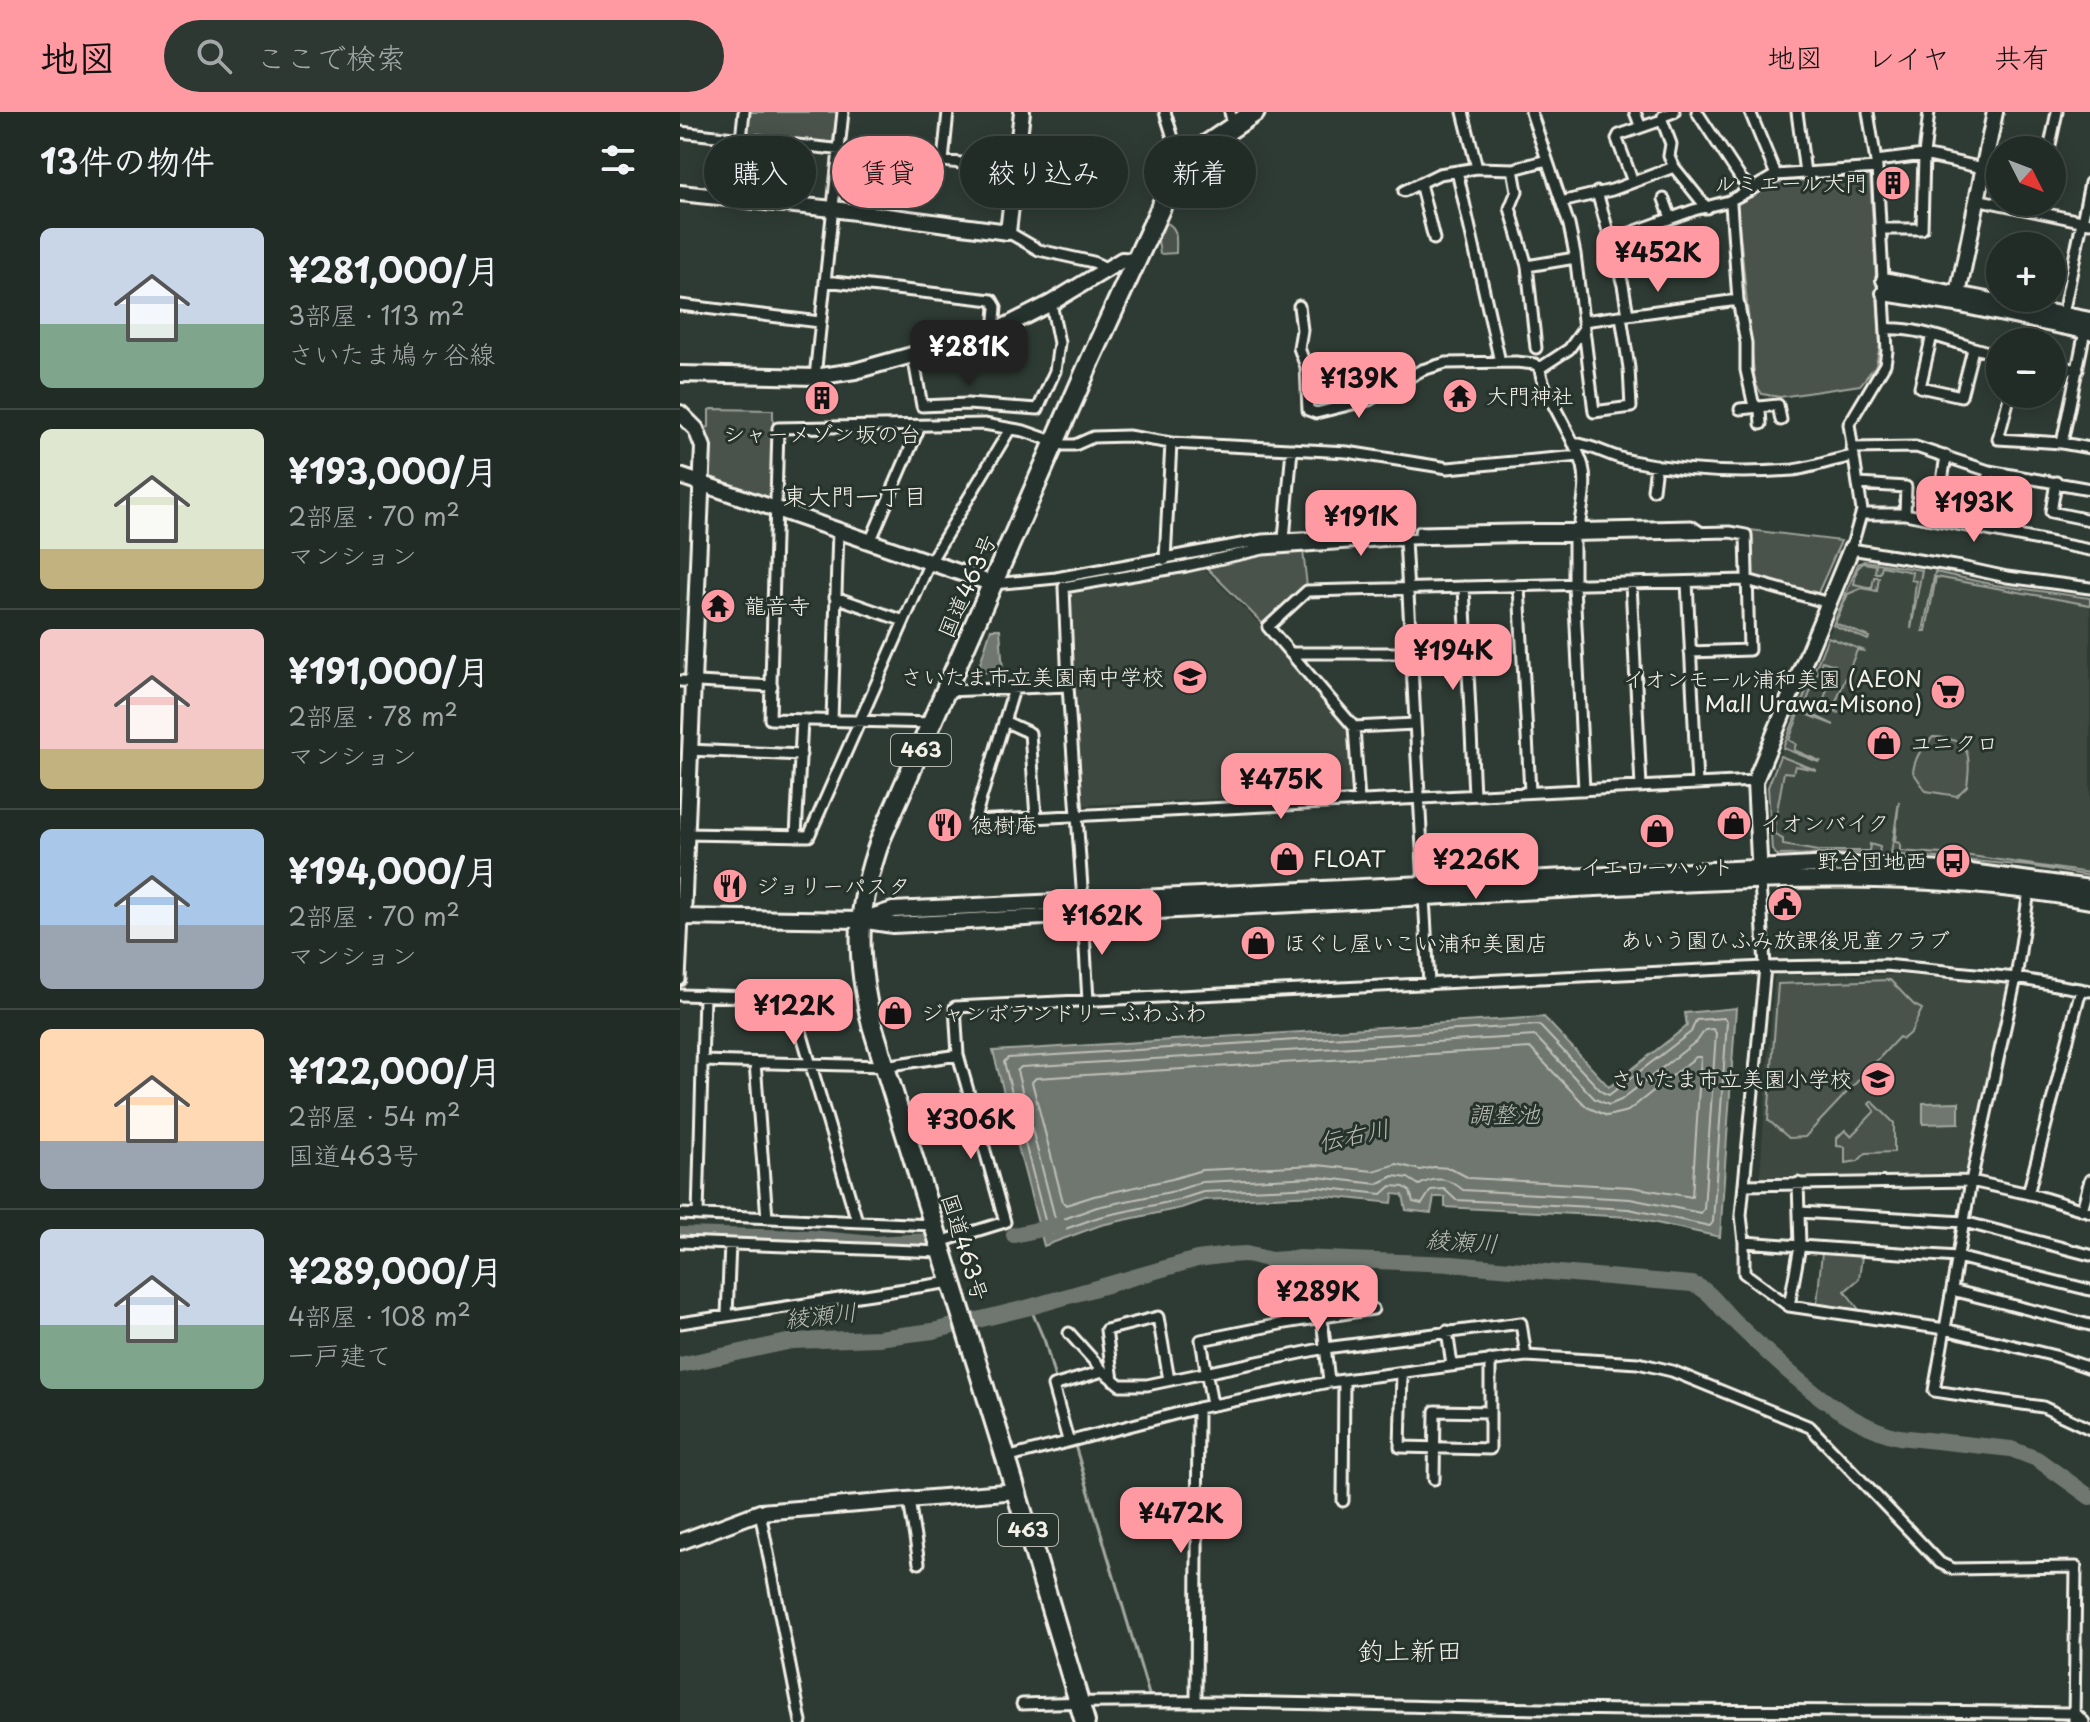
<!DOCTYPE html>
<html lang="ja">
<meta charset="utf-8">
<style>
:root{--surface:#222c27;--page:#2e3833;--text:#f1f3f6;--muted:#a2a7a7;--line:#3f4844;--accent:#ff9aa2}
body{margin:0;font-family:"Playpen Sans","Klee One",sans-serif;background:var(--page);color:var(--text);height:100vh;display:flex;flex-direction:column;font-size:30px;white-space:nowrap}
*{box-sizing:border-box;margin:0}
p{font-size:26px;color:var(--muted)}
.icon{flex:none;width:44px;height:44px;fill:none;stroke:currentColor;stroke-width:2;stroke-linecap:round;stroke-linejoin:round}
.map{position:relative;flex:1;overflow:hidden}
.drawer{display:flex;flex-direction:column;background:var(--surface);width:680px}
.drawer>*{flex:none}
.guide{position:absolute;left:24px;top:24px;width:760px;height:72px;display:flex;gap:16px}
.needle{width:52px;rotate:132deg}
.controls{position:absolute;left:1306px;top:24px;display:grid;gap:16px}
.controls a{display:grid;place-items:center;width:80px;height:80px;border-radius:50%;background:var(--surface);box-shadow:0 4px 20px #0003,0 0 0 2px var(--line);font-size:40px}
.price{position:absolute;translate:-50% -68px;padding:0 18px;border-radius:16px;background:var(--accent);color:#111;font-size:26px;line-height:52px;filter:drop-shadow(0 2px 4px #0008)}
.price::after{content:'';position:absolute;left:50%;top:48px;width:24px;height:18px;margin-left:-12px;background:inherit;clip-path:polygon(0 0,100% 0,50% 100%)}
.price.active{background:#222;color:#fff}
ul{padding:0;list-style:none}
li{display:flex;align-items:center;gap:24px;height:200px;padding:0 40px}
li+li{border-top:2px solid var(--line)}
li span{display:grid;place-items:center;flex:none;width:224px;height:160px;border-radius:12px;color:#555}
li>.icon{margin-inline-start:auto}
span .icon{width:96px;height:96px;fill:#fffc;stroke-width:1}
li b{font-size:34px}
h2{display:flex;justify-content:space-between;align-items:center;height:96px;padding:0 40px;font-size:34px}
.chip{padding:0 28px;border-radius:36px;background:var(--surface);box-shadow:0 4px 20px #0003,0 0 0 2px var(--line);font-size:28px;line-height:72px}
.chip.active{background:var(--accent);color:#111}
header{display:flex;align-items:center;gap:48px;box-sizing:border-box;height:112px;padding:0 40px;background:var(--accent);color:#111}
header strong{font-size:38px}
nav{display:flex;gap:44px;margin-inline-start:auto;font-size:28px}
.search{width:560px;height:72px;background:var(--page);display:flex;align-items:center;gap:20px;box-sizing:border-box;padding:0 28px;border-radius:44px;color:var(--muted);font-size:30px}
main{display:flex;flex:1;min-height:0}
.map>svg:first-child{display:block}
.built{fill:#3c4841}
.green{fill:#48524c;stroke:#9ea29a;stroke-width:2}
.water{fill:#6f7770;stroke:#a4a8a0;stroke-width:2}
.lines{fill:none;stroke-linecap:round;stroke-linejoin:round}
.shore{stroke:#bfc0b8;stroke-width:2}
.stream{stroke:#a4a8a0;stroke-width:3}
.river{stroke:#6f7770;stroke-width:16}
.street-casing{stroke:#f4f1e8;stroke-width:15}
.secondary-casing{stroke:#f4f1e8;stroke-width:20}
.highway-casing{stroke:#f4f1e8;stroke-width:24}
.street{stroke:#26332d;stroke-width:9}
.secondary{stroke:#26332d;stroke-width:14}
.highway{stroke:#26332d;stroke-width:18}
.labels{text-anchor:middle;stroke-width:6;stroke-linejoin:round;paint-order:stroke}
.shield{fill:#26332d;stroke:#b6b8b0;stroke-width:2}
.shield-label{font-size:20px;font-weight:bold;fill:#f4f1e8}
.poi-label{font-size:22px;fill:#f4f1e8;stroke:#26332d;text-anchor:start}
.street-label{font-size:22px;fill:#f4f1e8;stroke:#26332d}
.neighbourhood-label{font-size:24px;fill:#f4f1e8;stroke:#26332d}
.water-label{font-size:24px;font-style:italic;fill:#b8bab2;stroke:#26332d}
.quarter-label{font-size:26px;fill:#f4f1e8;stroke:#26332d}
</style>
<header>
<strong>地図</strong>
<div class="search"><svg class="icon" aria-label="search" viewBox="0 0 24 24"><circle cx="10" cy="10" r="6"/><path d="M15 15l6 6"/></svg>ここで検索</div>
<nav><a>地図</a><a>レイヤ</a><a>共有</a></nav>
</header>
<main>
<section class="drawer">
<h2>13件の物件<svg class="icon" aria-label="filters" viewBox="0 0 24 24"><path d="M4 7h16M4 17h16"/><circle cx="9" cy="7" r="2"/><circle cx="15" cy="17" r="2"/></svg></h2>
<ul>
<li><span style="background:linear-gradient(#c9d6e8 60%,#7fa58c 0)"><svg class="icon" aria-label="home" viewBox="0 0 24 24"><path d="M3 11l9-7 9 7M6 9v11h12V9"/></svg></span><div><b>¥281,000/月</b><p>3部屋 · 113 m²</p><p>さいたま鳩ヶ谷線</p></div></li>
<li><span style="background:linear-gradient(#dfe7d0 75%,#c2b280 0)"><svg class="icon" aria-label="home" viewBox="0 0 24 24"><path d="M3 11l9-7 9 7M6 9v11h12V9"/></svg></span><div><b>¥193,000/月</b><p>2部屋 · 70 m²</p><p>マンション</p></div></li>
<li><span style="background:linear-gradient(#f6c9c9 75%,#c2b280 0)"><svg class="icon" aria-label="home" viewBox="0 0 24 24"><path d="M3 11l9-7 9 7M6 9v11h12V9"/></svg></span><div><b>¥191,000/月</b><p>2部屋 · 78 m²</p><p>マンション</p></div></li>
<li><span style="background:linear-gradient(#a9c7e8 60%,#9aa5b1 0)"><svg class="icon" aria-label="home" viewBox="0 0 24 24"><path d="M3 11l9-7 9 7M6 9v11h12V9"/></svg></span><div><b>¥194,000/月</b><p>2部屋 · 70 m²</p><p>マンション</p></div></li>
<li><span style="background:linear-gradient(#ffd9b3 70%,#9aa5b1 0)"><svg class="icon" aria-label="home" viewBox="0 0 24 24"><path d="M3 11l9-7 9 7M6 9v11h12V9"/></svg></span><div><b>¥122,000/月</b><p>2部屋 · 54 m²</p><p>国道463号</p></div></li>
<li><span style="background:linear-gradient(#c9d6e8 60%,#7fa58c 0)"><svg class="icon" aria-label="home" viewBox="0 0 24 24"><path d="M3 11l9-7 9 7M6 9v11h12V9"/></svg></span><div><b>¥289,000/月</b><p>4部屋 · 108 m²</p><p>一戸建て</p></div></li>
</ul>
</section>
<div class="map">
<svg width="1410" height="1610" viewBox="0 0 1410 1610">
<rect width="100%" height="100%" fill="#2e3b34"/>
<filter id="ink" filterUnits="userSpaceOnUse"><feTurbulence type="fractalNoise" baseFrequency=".0125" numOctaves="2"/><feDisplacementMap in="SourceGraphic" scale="16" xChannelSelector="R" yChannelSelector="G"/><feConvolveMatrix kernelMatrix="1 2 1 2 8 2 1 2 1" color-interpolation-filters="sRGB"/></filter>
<g filter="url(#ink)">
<path class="built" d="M1184,449L1273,462L1315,473L1410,486V764L1276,746L1199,741L1097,743L1092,738L1090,668L1178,452Z
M520,453L582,515L670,615L674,680L404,693L388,477Z
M1096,863H1217L1329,872L1289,1061L1083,1065L1080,1063L1094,867Z"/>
<path class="green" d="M70,0H157L153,29L150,33L70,23L68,19Z
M1190,63L1200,233L1196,253L1180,273L1100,285L1082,282L1075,271L1057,91L1099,70Z
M483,110C499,113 496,127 496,141L480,142L477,121Z
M32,297L93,298V312H95L92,385L89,388L29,367L27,364L22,317L29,315V298Z
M1070,418L1161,429L1137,483L1070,466Z
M623,438L627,475L584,513L524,453L585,440Z
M1184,449L1242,458L1231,517L1236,469L1231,468L1232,460L1202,454L1200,461H1195L1196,453L1183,451L1177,457L1174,472L1192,476L1194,465H1199L1197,479L1182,476L1168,482L1155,511L1189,525L1188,528L1153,513L1178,452Z
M1255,460L1315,473L1410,486V493L1256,465L1246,519H1243Z
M1148,525L1185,539L1177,538L1153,597L1159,601L1142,593L1155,553L1142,549L1125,594L1129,601L1154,613L1120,600L1109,628L1116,632L1114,638L1140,649L1138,650L1103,636Z
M1253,625C1291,626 1291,643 1287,674L1277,684L1246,679L1233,660C1235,644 1242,636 1253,625Z
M1100,644L1136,658L1115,654L1113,661L1104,660L1094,715L1095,723L1103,727V733L1138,739H1189L1190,732L1200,735L1199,741L1097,743L1092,738L1088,675Z
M1219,689L1215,730L1220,731V739L1291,744L1410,761V764L1350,754L1211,742Z
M1210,868L1234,893L1242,897L1231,920L1223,927L1219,925L1125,1025L1109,1026L1088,1008L1098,872Z
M1192,989L1214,1011V1040L1186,1041L1178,1049L1165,1051V1035L1157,1034V1026L1165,1018L1171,1024L1195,999L1189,992Z
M1142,1140L1182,1144L1179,1167L1165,1179L1180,1199L1137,1192Z"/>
<path class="water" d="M311,517H320L323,559L297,561Z
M1056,896L1040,1125L949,1105L765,1095V1085H754L751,1101L726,1098L723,1083L713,1082L712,1091L637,1083L524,1088L501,1096L421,1113L364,1134L313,939L864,905L929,975L1007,914L1005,901Z
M1279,990V1011L1243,1012V991Z"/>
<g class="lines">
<path class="shore" d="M1044,906L1047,910L1033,1110L1030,1114L949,1097L776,1088L764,1077L751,1078L742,1092L733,1090L730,1079L724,1075L711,1074L702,1082L637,1075L523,1080L498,1088L419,1105L371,1122L368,1120L324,950L328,946L859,913L922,980L929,983L1011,920L1016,908Z
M1033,917L1036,921L1024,1097L1021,1101L950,1087L783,1078C769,1066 756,1064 739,1073L728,1066L714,1064L697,1072L637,1065L522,1070L495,1079L417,1095L378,1109L375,1106L337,959L341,955L855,924L915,987L929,993L941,988L1018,928L1025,918Z
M850,936L907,995L927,1004L948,999L1016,945H1021L1012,1085L951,1075L789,1066L770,1056L754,1055L740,1058L717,1052L693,1059L637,1053L522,1058L492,1067L414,1084L386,1093L383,1090L352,970L356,966Z"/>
<path class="stream" d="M350,1195L365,1230L376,1270
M383,1293L473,1596H626
M1101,1603L1376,1605L1393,1609"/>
<path class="river" d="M0,1123L131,1126L193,1132L249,1129
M334,1123L379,1113
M0,1253L112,1229L198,1226L253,1219L350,1195L517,1147L548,1143L566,1142L591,1148L620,1146L772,1152L1012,1172C1031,1178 1039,1195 1053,1208C1098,1251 1158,1311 1219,1325L1331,1337L1357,1347L1410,1385"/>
<defs>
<path id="street" d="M485,0L498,42L507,49
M550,0L553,13
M783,0L797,56
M851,0L889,113L895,142L914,300L951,295L949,256L941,204
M955,0L960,13
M994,0L983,4L982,8L991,32L989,44L994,55L1027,96
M1017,0L1061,67L1072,77L1096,63L1197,56
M1070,0L1096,63
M1117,0L1125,61
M1188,0L1197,56L1207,239L1205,252L1169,312L1182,399L1171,437L1281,455L1327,465L1410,476
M0,20L335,57
M61,27L64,0
M1369,38L1377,0
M263,49L268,0
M1196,49L1244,43L1303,56
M833,57L837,79L830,96L847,154L856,236
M777,59L820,250
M953,70L937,27L939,23L982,8
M740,71L754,127
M724,79L759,62L797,56L834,57L867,48
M917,80L943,173L948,203
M984,87L991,106
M1296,87L1410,111
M1049,89L1072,77
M881,90L932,78L994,55
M1201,117H1242L1244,43L1249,0
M328,120L359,138L413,150L426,156
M931,128L1014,98L1049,89L1051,92L1058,188L1066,231V258L1073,290L1080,299L1081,312
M847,154L895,146
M145,169L312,188L316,195L314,220
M0,193L140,210
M619,194L622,218L619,236L626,255L628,298L636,301L689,288L742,258L766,251L836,250L855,252L860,256
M1383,202L1410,71
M903,209L1058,188
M1206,217C1245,215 1282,235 1320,243
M1252,223L1240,275L1281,284L1293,237
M233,243L242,294L287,292L358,297L375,259L379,231L371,191
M1372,253L1398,258
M135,265L163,0
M1330,282L1318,327L1382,331L1410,336
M1060,297L1098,293L1101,308
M893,331C917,334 929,345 952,349C1005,360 1059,362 1113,358C1130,356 1155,347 1174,344
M1382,331L1405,219
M1172,336L1236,335L1309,359L1410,377
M1376,370L1371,400L1410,408
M1179,372L1226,375L1225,402
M973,378L976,353
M1181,402H1225L1410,438
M1256,407L1266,344
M1299,416L1309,359
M899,418C901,398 908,374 903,354C895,326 861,279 860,256L889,237L904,216
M740,420L1011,414L1020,420
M894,425V473L904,678
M604,427L612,337
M725,427L744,773
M190,430L240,314
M485,448L491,331
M1007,470L1017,672
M951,471L961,675
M313,472L376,466L583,428L718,421
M839,474L850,680
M784,475L794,683
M155,485L224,509
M610,541H731
M0,569L92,574
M334,577L294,709L1075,669
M267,579L388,574
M152,608L158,419
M324,609L350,621L356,705
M253,611L90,607L98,316L304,312L344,319L384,333H395L413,325L448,324L491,331L667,340L768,356L899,344
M674,615L735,612
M9,638L121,643
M679,689L674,615L588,515L627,479L1067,468L1149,491
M3,722L129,724L250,450L330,317
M116,724L122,608
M1080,769L1085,855L1061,1103L1064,1130L1277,1145L1410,1178
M1349,779L1336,866L1291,1069L1254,1279L1363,1295L1410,1317
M744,785L749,872
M403,790L388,574L384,475L506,454L583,437L725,427L1050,420L1066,423L1069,538L1010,540
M403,802L408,889
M0,868L3,805
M0,883L108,886L112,889L177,1109
M22,949L204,954L278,943
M75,951L87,1106
M1064,1073L1291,1069L1354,1083L1410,1100
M1348,1082L1401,877
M1402,1098L1410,1068
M1119,1100L1284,1110L1410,1143
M0,1102L253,1113
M18,1103L24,883
M0,1130L261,1140
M260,1130L325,1110L278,943L275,895L1085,855L1205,853L1336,866L1410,879
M1064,1130V1161L1109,1194L1265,1217L1375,1244L1410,1256
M1272,1178L1410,1213
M1109,1194L1120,1134L1118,1071
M47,1203L50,1132
M642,1206L649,1270
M0,1211L271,1170
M767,1219L772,1253
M389,1221L423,1259L440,1273H467L645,1236L841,1211L846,1244
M722,1261L720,1335L810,1337V1248
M433,1268L426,1218L478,1205L489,1268
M532,1293L521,1228L605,1211L693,1197
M388,1328L373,1274L423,1259
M326,1346L518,1296L649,1270L846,1244L958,1251L992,1259L1130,1315L1260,1451L1273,1457L1396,1455L1394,1610
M754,1367L755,1299L810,1300
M229,1388L239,1451
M663,1389L664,1268
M80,1400L121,1610
M516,1590L518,1296
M342,1592C497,1586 652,1593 808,1596C1004,1600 1199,1597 1395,1601L1404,1610"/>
<path id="secondary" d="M0,81L153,97L328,120L342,0
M1204,168L1410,208
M1204,181L1276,192L1410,220
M1276,192L1315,0
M0,262L135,265L175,259L314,220L371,191L442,148L456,149
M0,301L16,317L23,335L3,805
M0,364L313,472
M1080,765L1075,669L1171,437
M0,805L180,808L213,813C429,801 645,790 860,779C1044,770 1229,754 1410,789
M188,806L213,798L1154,752L1283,759L1410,776
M0,1430L80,1400L337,1379"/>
<path id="highway" d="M405,1610L326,1346L192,913C175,841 176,795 201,726L411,247L485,86L507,49L519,38L575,0"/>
</defs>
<use href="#street" class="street-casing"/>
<use href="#secondary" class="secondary-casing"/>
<use href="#highway" class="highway-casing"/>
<use href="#street" class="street"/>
<use href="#secondary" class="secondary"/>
<use href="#highway" class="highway"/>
</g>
</g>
<defs>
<symbol id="building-disc" viewBox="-11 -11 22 22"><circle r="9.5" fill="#ff9aa2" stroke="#26332d"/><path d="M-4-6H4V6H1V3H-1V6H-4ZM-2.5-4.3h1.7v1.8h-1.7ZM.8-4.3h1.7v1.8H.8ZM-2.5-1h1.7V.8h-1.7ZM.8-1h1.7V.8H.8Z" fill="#111"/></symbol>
<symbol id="temple-disc" viewBox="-11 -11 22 22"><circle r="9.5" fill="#ff9aa2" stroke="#26332d"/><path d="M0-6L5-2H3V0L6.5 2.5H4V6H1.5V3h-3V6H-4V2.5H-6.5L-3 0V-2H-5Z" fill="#111"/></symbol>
<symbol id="school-disc" viewBox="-11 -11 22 22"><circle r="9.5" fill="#ff9aa2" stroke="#26332d"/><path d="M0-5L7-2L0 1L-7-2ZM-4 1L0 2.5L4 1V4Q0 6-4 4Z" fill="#111"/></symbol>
<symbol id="supermarket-disc" viewBox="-11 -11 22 22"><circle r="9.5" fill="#ff9aa2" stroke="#26332d"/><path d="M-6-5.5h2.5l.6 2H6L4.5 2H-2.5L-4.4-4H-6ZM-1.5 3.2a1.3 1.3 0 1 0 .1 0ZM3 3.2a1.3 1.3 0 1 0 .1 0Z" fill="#111"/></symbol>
<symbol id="shop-disc" viewBox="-11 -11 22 22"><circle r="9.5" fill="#ff9aa2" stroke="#26332d"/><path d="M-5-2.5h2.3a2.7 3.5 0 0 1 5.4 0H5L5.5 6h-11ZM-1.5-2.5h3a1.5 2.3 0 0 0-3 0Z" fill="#111"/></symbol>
<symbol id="restaurant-disc" viewBox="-11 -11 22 22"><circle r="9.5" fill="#ff9aa2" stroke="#26332d"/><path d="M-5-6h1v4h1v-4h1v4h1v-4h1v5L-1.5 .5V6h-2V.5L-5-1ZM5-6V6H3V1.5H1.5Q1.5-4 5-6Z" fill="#111"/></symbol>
<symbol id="bus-disc" viewBox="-11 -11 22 22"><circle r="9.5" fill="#ff9aa2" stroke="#26332d"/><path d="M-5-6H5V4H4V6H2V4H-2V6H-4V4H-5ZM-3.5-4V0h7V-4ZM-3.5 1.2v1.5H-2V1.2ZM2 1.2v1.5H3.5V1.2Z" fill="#111"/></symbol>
<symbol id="civic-disc" viewBox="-11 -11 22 22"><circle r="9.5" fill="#ff9aa2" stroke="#26332d"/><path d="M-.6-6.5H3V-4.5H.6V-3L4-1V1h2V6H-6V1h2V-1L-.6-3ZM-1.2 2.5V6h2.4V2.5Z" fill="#111"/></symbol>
</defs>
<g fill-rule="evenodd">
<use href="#building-disc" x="1193" y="51" width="40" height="40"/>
<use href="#temple-disc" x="760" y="264" width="40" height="40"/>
<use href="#building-disc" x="122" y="266" width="40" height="40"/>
<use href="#temple-disc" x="18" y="474" width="40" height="40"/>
<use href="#school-disc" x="490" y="545" width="40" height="40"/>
<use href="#supermarket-disc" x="1248" y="560" width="40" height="40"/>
<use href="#shop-disc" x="1184" y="611" width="40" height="40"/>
<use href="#shop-disc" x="1034" y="691" width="40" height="40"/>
<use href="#restaurant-disc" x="245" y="693" width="40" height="40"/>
<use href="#shop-disc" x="957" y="699" width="40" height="40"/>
<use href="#shop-disc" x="587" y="727" width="40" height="40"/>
<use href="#bus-disc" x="1253" y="729" width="40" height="40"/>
<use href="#restaurant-disc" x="30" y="754" width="40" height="40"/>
<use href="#civic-disc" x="1085" y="772" width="40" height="40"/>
<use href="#shop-disc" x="558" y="811" width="40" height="40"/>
<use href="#shop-disc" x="195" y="881" width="40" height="40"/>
<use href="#school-disc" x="1178" y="947" width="40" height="40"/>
</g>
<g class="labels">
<g class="shield">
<rect x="211" y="622" width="60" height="32" rx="6"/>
<rect x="318" y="1402" width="60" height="32" rx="6"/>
</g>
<g class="shield-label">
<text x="241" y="645">463</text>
<text x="348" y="1425">463</text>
</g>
<g class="poi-label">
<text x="1187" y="79" text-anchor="end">ルミエール大門</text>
<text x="806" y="292">大門神社</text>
<text x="142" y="330" text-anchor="middle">シャーメゾン坂の台</text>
<text x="64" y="502">龍音寺</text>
<text x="484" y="573" text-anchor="end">さいたま市立美園南中学校</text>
<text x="1242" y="575" text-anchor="end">イオンモール浦和美園 (AEON<tspan x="1242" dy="25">Mall Urawa-Misono)</tspan></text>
<text x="1230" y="639">ユニクロ</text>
<text x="1080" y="719">イオンバイク</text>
<text x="291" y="721">徳樹庵</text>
<text x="633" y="755">FLOAT</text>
<text x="1247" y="757" text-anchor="end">野台団地西</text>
<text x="977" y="763" text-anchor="middle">イエローハット</text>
<text x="76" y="782">ジョリーパスタ</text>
<text x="1105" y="836" text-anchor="middle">あいう園ひふみ放課後児童クラブ</text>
<text x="604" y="839">ほぐし屋いこい浦和美園店</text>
<text x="241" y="909">ジャンボランドリーふわふわ</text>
<text x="1172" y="975" text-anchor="end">さいたま市立美園小学校</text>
</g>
<g class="street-label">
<text transform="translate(287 474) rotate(-66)" y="8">国道463号</text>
<text transform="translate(285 1135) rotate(73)" y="8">国道463号</text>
</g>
<g class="neighbourhood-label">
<text x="175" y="393">東大門一丁目</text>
</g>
<g class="water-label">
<text x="824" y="1011">調整池</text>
<text transform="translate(674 1024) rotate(-12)" y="8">伝右川</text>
<text transform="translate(782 1130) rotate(4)" y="8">綾瀬川</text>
<text transform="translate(141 1204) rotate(-6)" y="8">綾瀬川</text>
</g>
<g class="quarter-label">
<text x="730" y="1548">釣上新田</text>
</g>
</g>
</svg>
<div class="controls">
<a><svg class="needle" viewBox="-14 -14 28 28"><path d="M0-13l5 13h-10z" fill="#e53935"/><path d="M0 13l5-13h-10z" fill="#a2a7a7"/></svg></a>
<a>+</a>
<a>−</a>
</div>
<b class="price" style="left:978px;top:182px">¥452K</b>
<b class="price active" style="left:289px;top:276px">¥281K</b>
<b class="price" style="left:679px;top:308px">¥139K</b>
<b class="price" style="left:1294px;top:432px">¥193K</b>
<b class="price" style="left:681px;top:446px">¥191K</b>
<b class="price" style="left:773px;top:580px">¥194K</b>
<b class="price" style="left:601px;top:709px">¥475K</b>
<b class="price" style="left:796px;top:789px">¥226K</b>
<b class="price" style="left:422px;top:845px">¥162K</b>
<b class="price" style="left:114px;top:935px">¥122K</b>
<b class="price" style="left:291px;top:1049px">¥306K</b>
<b class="price" style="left:638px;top:1221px">¥289K</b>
<b class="price" style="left:501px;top:1443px">¥472K</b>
<div class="guide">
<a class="chip">購入</a>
<a class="chip active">賃貸</a>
<a class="chip">絞り込み</a>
<a class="chip">新着</a>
</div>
</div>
</main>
